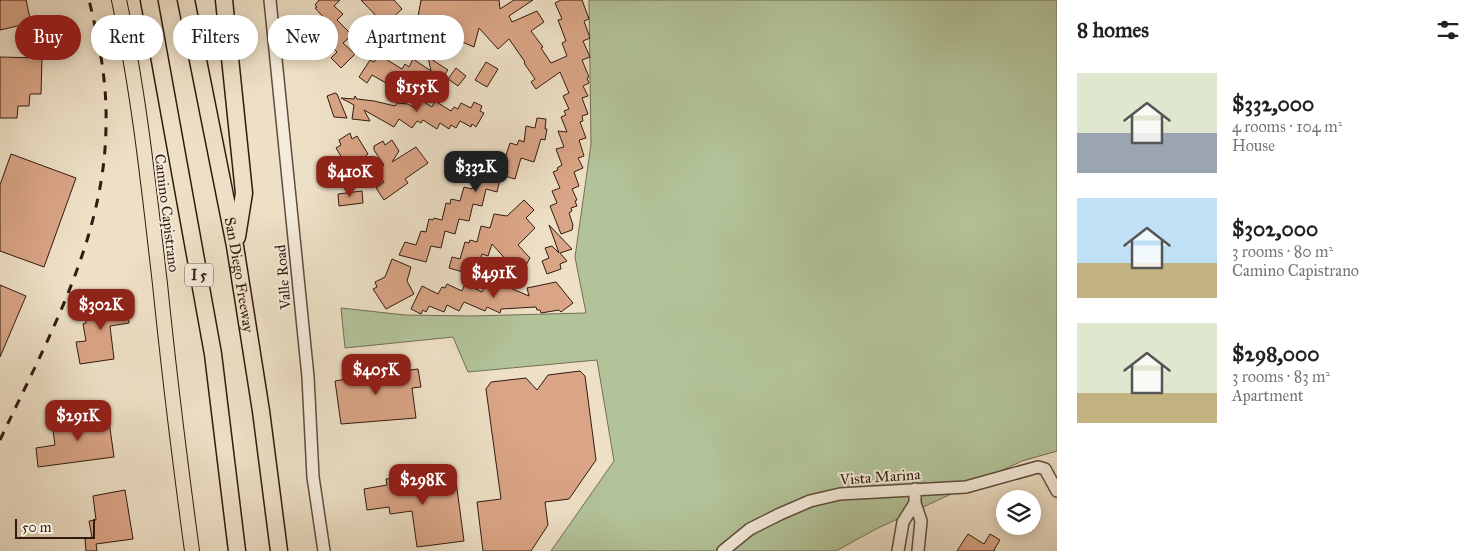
<!DOCTYPE html>
<meta charset="utf-8">
<style>
:root{--surface:#fff;--page:#f6f6f6;--text:#222;--muted:#767676;--accent:#8f2418}
body{margin:0;font-family:"IM FELL Great Primer",serif;background:var(--page);color:var(--text);height:100vh;display:flex;flex-direction:column;font-size:19px;white-space:nowrap}
*{box-sizing:border-box;margin:0}
p{font-size:16px;color:var(--muted)}
.icon{flex:none;width:28px;height:28px;fill:none;stroke:currentColor;stroke-width:2;stroke-linecap:round;stroke-linejoin:round}
.map{position:relative;flex:1;overflow:hidden}
.panel{display:flex;flex-direction:column;background:var(--surface);width:425px}
.panel>*{flex:none}
.hud{position:absolute;left:15px;top:15px;width:475px;height:45px;display:flex;gap:10px}
.tools{position:absolute;left:996px;top:490px;display:grid;gap:10px}
.tools a{display:grid;place-items:center;width:45px;height:45px;border-radius:50%;background:var(--surface);box-shadow:0 2px 12px #0003;font-size:25px}
.scale{position:absolute;left:15px;bottom:12px;width:80px;box-sizing:border-box;padding-left:5px;border:2px solid #311a10;border-top:0;font-size:14px;line-height:18px;white-space:nowrap;color:#311a10;-webkit-text-stroke:4px #f4ebda;paint-order:stroke}
.price{position:absolute;translate:-50% -42px;padding:0 11px;border-radius:10px;background:var(--accent);color:#fff;font-size:16px;line-height:32px;filter:drop-shadow(0 1px 2px #0008)}
.price::after{content:'';position:absolute;left:50%;top:30px;width:15px;height:11px;margin-left:-8px;background:inherit;clip-path:polygon(0 0,100% 0,50% 100%)}
.price.active{background:#222;color:#fff}
ul{padding:0;list-style:none}
li{display:flex;align-items:center;gap:15px;height:125px;padding:0 20px}
li span{display:grid;place-items:center;flex:none;width:140px;height:100px;border-radius:0px;color:#555}
li>.icon{margin-inline-start:auto}
span .icon{width:60px;height:60px;fill:#fffc;stroke-width:1}
li b{font-size:21px}
h2{display:flex;justify-content:space-between;align-items:center;height:60px;padding:0 20px;font-size:21px}
.pill{padding:0 18px;border-radius:22px;background:var(--surface);box-shadow:0 2px 12px #0003;font-size:18px;line-height:45px}
.pill.active{background:var(--accent);color:#fff}
main{display:flex;flex:1;min-height:0}
.map>svg:first-child{display:block}
.green{fill:#b3c399;stroke:#726e54}
.building{fill:#daa586;stroke:#311a10}
.lines{fill:none;stroke-linecap:round;stroke-linejoin:round}
.minor-casing{stroke:#604c3e;stroke-width:14}
.major-casing{stroke:#311a10;stroke-width:16}
.highway-casing{stroke:#311a10;stroke-width:19}
.minor{stroke:#f4ebda;stroke-width:11}
.major{stroke:#eee0c6;stroke-width:14}
.highway{stroke:#eee0c6;stroke-width:16}
.rail{stroke:#311a10;stroke-width:3;stroke-dasharray:9 9;stroke-linecap:butt}
.labels{text-anchor:middle;stroke-width:4;stroke-linejoin:round;paint-order:stroke}
.shield{fill:#f4ebda;stroke:#6c594d;stroke-width:1}
.shield-label{font-size:14px;font-weight:bold;fill:#311a10}
.street-label{font-size:15px;fill:#311a10;stroke:#f4ebda}
</style>
<main>
<div class="map">
<svg width="1057" height="551" viewBox="0 0 1057 551">
<rect width="100%" height="100%" fill="#eee0c6"/>
<filter id="stains"><feTurbulence type="fractalNoise" baseFrequency=".004" numOctaves="4"/><feColorMatrix values="0 0 0 0 .2 0 0 0 0 .09 0 0 0 0 .02 0 0 0 .5 -.17"/></filter>
<radialGradient id="worn" r=".72"><stop offset=".6" stop-color="#630" stop-opacity="0"/><stop offset="1" stop-color="#630" stop-opacity=".3"/></radialGradient>
<path class="green" d="M589,0H1057V451L1022,461L876,529L836,551H551L614,461L597,360L468,372L453,337L345,348L341,308L405,315L471,316L586,313L575,257L591,144Z"/>
<path class="building" d="M0,0H26L31,23L0,30Z
M319,0H340L334,6L343,14L337,20L352,35L343,43L355,54L341,68L331,58L337,52L328,43L329,40L327,38L330,35L319,24L325,19L315,8L317,7L315,5Z
M361,0H394L402,9L385,25Z
M421,0H499L500,9L514,0H533L509,16L512,22L537,11L544,22L531,31L543,47L541,48L551,63L567,56L562,43L566,41L558,20L562,19L555,3L561,0H582L589,19L584,21L590,38L583,41L590,57L582,60L589,77L587,78L589,83L583,86L588,96L582,98L588,114L582,116L583,121L580,122L586,138L579,140L584,156L578,158L583,168L574,172L579,186L572,189L577,200L575,201L577,206L571,208L572,211L569,213L573,225L572,230L561,234L550,206L557,203L552,191L560,188L553,172L558,170L557,168L562,165L556,149L564,147L558,131L567,132L561,117L566,115L564,111L569,109L563,96L569,93L560,72L536,89L531,82L535,79L524,63L525,62L509,39L498,49L479,28L474,47L425,26L424,29L438,39L424,43L417,22Z
M397,17L407,33L374,53Z
M379,55L402,69L405,64L409,67L413,59L431,71L428,57L448,70L441,80L436,77L431,86L416,77L413,81L409,78L405,84L391,75L386,83L372,75L367,83L359,77L370,60L374,62Z
M0,57L42,58L41,94H30L29,106H18L17,118H0Z
M486,62L498,69L487,87L475,80Z
M456,68L466,76L458,86L448,79Z
M335,93L337,94L347,118L334,117L327,96Z
M355,96L357,99L374,101L395,106L397,103L408,104L416,109L421,100L432,107L435,101L451,111L454,107L458,109L461,103L471,108L474,102L482,106L480,111L484,113L476,127L472,124L471,127L460,121L456,128L451,125L449,129L440,123L437,129L423,120L421,123L417,121L412,128L399,119L394,127L364,110L370,121L352,119L354,105L341,98L354,99Z
M537,118L546,119L545,129H547L545,140L541,139L534,162L521,158L515,179L501,175L497,192L486,189L482,206L473,204L469,221L459,219L455,234L445,231L441,248L431,246L426,262L399,255L405,242L416,245L421,231L426,232L429,219L433,220L434,218L442,220L446,203L450,204L451,199L460,201L464,187L472,189L476,173L489,176L493,162L496,163L497,159L504,161L510,143L517,145L519,140L524,142L526,126L535,128Z
M350,133L352,139L357,136L368,154L359,161V165L342,176L337,167L343,163L341,159L342,158L336,148L341,145L339,140Z
M392,140L399,151L392,162L416,147L428,163L405,179L408,183L384,200L376,188L384,182L376,170L384,165L374,150V146L383,141L385,145Z
M11,154L76,178L44,267L0,251V185Z
M362,191L363,203L339,206L338,194Z
M524,200L534,210L526,218L535,228L518,245L530,258L525,267L517,272L492,244L488,256L482,254L477,270L464,267L463,272L449,268L452,257L460,259L465,242L469,243L470,240L477,242L481,226L490,228L494,214L507,216Z
M549,225L572,249L560,253L567,261L560,264L561,269L547,274L542,261L549,258L545,248L552,246L559,253Z
M392,259L411,267L407,281L414,294L386,309L373,289L377,287L375,282L385,277Z
M556,282L573,303L561,312L559,310L541,313L540,310H537L536,307L501,309L500,313L487,307L485,311L464,302L459,311L447,305L444,312L429,306L426,312L423,310L421,314L411,309L422,286L438,294L442,287L445,288L447,284L462,291L465,284L482,292L485,285L498,291L501,284L529,296L527,288Z
M0,285L26,296L0,357Z
M102,300L103,303L105,304L126,301L129,323L110,326L114,359L80,364L76,342L86,341L83,324L86,323L84,307L94,305V301Z
M368,364V376L418,369L421,387L412,388L416,418L341,424L335,381L346,379V367Z
M580,371L585,376L596,460L569,499L545,502L548,525L531,551H483L477,502L501,499L486,389L491,382L526,378L537,390L548,375Z
M108,414L114,457L38,467L36,448L55,445L52,423Z
M455,474L464,541L417,547L412,511L390,514L389,507L367,510L364,489L387,485L386,479L419,475L420,479Z
M125,490L133,539L96,544L97,551H86L85,539L92,537L89,521L96,520L93,496Z
M968,534L984,544L990,534L1000,540L994,550L995,551H957Z"/>
<g class="lines">
<defs>
<path id="minor" d="M270,0L308,377L313,477L324,551
M915,489V503L921,521L918,551
M723,551L750,529L780,514L810,501L840,494L966,487L1038,467L1045,469L1057,491
M898,551L903,522L915,503"/>
<path id="major" d="M119,0C139,93 149,189 160,284C169,373 180,462 192,551"/>
<g id="highway">
<path d="M149,0L213,354L237,551"/>
<path id="s1" d="M186,0L235,246L261,411L279,551"/>
<path d="M224,0L244,193L237,237"/>
</g>
</defs>
<use href="#minor" class="minor-casing"/>
<use href="#major" class="major-casing"/>
<use href="#highway" class="highway-casing"/>
<use href="#minor" class="minor"/>
<use href="#major" class="major"/>
<use href="#highway" class="highway"/>
<path class="rail" d="M0,440C47,340 106,237 106,123C107,81 99,41 89,0"/>
</g>
<g class="labels">
<rect class="shield" x="185" y="263.5" width="28" height="23" rx="4"/>
<g class="shield-label">
<text x="199" y="280">I 5</text>
</g>
<g class="street-label">
<text transform="translate(167 213) rotate(83)" y="5">Camino Capistrano</text>
<text dy="5" stroke="none"><textPath href="#s1" startOffset="280">San Diego Freeway</textPath></text>
<text transform="translate(283 277) rotate(-95)" y="5">Valle Road</text>
<text transform="translate(880 477) rotate(-4)" y="5">Vista Marina</text>
</g>
</g>
<rect width="100%" height="100%" filter="url(#stains)"/>
<rect width="100%" height="100%" fill="url(#worn)"/>
</svg>
<div class="tools">
<a><svg class="icon" aria-label="layers" viewBox="0 0 24 24"><path d="M12 4l9 5-9 5-9-5zM3 14l9 5 9-5"/></svg></a>
</div>
<div class="scale">50 m</div>
<b class="price" style="left:417px;top:113px">$155K</b>
<b class="price active" style="left:476px;top:193px">$332K</b>
<b class="price" style="left:350px;top:198px">$410K</b>
<b class="price" style="left:494px;top:299px">$491K</b>
<b class="price" style="left:101px;top:331px">$302K</b>
<b class="price" style="left:376px;top:396px">$405K</b>
<b class="price" style="left:78px;top:442px">$291K</b>
<b class="price" style="left:423px;top:506px">$298K</b>
<div class="hud">
<a class="pill active">Buy</a>
<a class="pill">Rent</a>
<a class="pill">Filters</a>
<a class="pill">New</a>
<a class="pill">Apartment</a>
</div>
</div>
<section class="panel">
<h2>8 homes<svg class="icon" aria-label="filters" viewBox="0 0 24 24"><path d="M4 7h16M4 17h16"/><circle cx="9" cy="7" r="2"/><circle cx="15" cy="17" r="2"/></svg></h2>
<ul>
<li><span style="background:linear-gradient(#dfe7d0 60%,#9aa5b1 0)"><svg class="icon" aria-label="home" viewBox="0 0 24 24"><path d="M3 11l9-7 9 7M6 9v11h12V9"/></svg></span><div><b>$332,000</b><p>4 rooms · 104 m²</p><p>House</p></div></li>
<li><span style="background:linear-gradient(#bfe0f5 65%,#c2b280 0)"><svg class="icon" aria-label="home" viewBox="0 0 24 24"><path d="M3 11l9-7 9 7M6 9v11h12V9"/></svg></span><div><b>$302,000</b><p>3 rooms · 80 m²</p><p>Camino Capistrano</p></div></li>
<li><span style="background:linear-gradient(#dfe7d0 70%,#c2b280 0)"><svg class="icon" aria-label="home" viewBox="0 0 24 24"><path d="M3 11l9-7 9 7M6 9v11h12V9"/></svg></span><div><b>$298,000</b><p>3 rooms · 83 m²</p><p>Apartment</p></div></li>
</ul>
</section>
</main>
